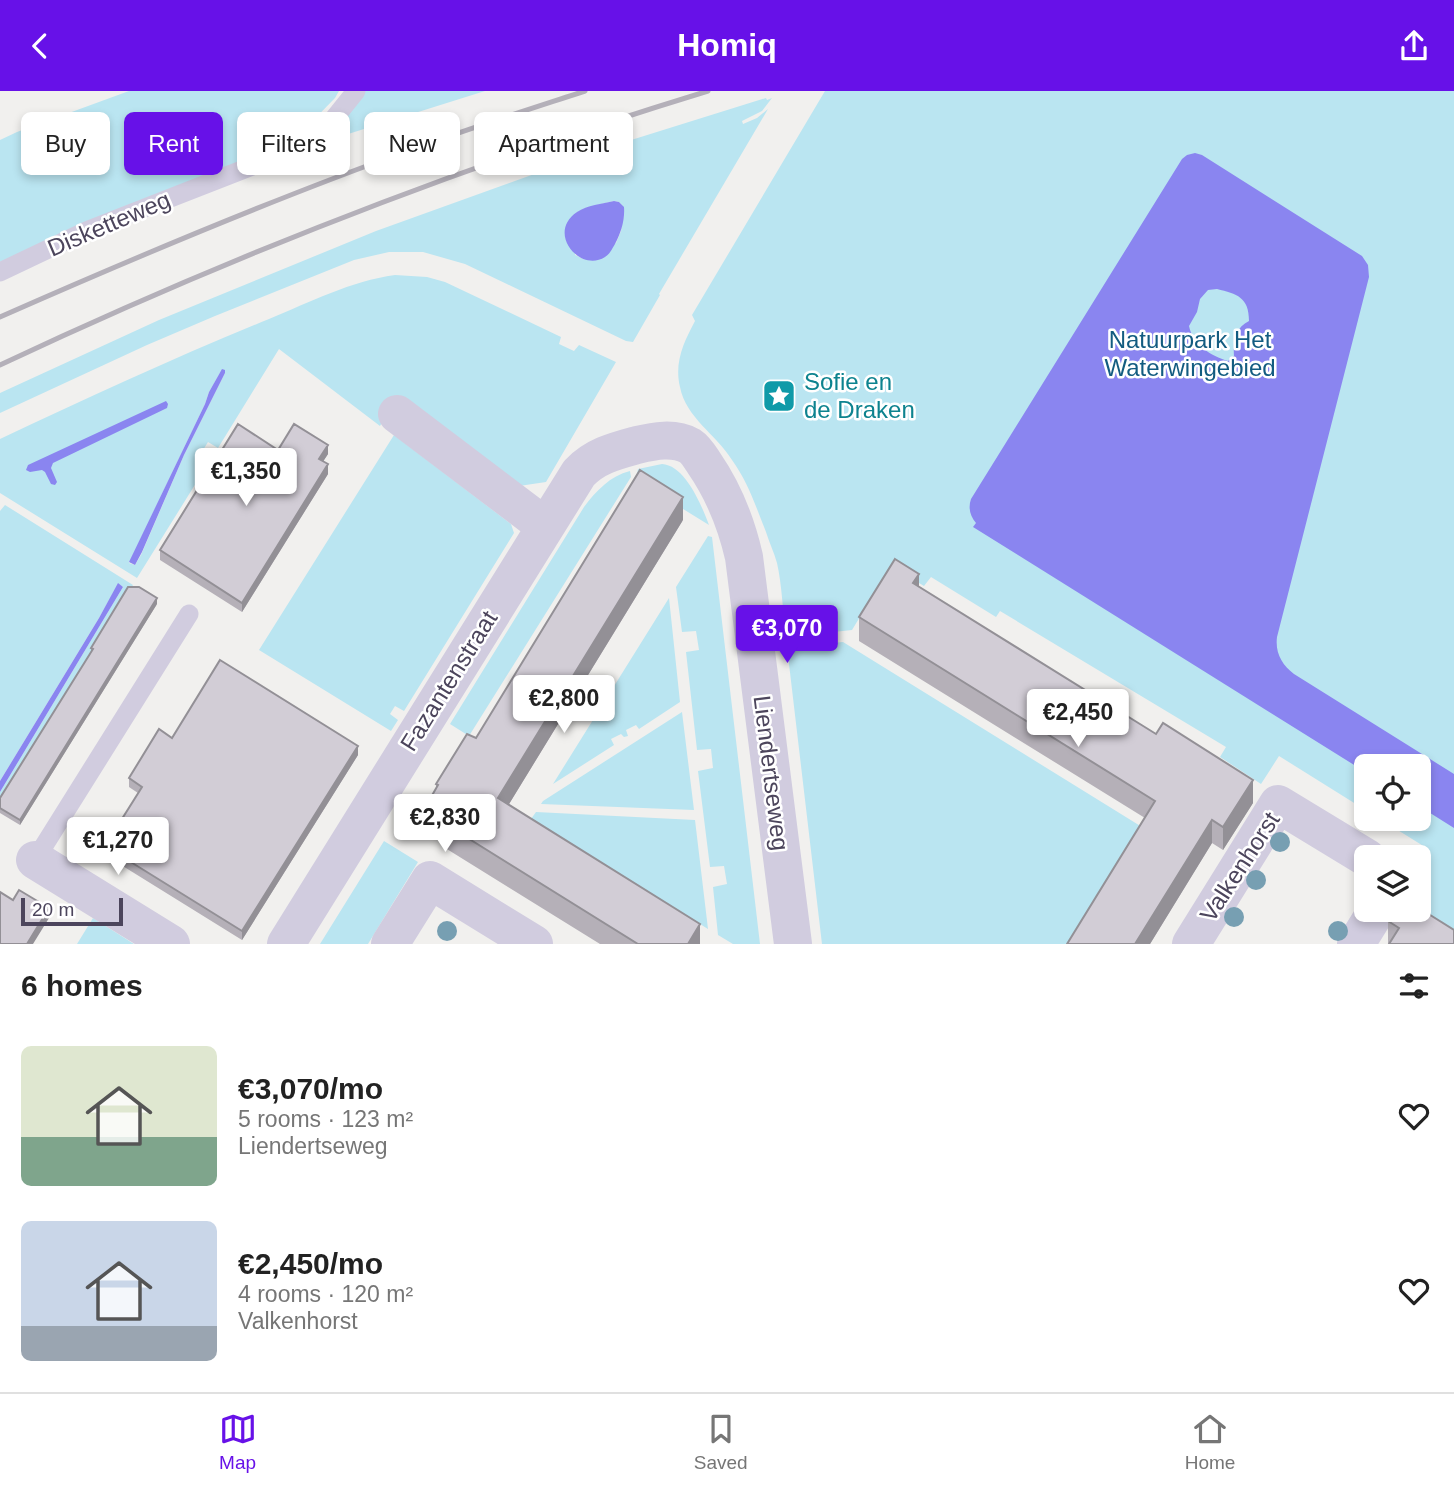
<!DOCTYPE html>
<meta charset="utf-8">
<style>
:root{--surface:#fff;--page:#f6f6f6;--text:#222;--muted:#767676;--line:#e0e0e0;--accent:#6711e8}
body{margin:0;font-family:Helvetica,sans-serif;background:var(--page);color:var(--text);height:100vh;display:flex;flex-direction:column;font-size:26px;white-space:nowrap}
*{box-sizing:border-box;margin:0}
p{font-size:23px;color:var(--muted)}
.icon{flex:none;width:38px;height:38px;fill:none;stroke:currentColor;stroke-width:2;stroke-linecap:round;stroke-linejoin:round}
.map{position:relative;height:853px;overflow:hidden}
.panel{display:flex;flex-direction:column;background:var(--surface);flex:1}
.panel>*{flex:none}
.hud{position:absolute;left:21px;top:21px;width:700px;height:63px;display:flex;gap:14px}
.fabs{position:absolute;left:1354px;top:663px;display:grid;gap:14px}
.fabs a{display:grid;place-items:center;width:77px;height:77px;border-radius:10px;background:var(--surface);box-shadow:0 4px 10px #0003;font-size:35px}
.scale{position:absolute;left:21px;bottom:18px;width:102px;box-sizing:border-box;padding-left:7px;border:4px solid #4c455c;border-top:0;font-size:19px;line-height:24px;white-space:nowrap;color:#4c455c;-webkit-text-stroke:5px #fff;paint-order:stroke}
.price{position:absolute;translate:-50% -60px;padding:0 16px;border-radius:7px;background:#fff;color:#222;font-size:23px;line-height:46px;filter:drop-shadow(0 2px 4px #0008)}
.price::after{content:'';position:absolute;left:50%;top:42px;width:21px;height:16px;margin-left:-10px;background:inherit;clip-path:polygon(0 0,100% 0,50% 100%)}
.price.on{background:var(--accent);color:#fff}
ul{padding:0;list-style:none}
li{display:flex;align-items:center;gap:21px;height:175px;padding:0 21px}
li span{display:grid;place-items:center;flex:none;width:196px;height:140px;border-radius:10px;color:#555}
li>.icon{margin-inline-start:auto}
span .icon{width:84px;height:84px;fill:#fffc;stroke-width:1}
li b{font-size:30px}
h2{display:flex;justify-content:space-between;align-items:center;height:84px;padding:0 21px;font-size:30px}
.chip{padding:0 24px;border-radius:10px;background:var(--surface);box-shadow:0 4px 10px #0003;font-size:24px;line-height:63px}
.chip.on{background:var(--accent);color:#fff}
header{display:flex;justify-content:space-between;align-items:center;height:91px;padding:0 21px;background:var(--accent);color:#fff;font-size:32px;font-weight:700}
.tabs{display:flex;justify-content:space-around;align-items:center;height:98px;border-top:2px solid var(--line);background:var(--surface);font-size:19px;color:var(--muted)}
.tabs a{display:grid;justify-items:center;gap:4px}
.tabs .on{color:var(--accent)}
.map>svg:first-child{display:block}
.green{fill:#bae5f1;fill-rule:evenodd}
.water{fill:#8a85f0;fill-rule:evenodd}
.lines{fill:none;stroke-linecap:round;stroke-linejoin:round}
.service{stroke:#d1ccdf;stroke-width:19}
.minor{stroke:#d1ccdf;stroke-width:38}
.rail{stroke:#b4b0b9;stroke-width:5}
.tree{fill:#779fb2}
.wall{fill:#b5b0b8}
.shaded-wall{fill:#939096}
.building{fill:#d2cdd6;stroke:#939096;stroke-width:2}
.labels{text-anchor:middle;stroke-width:5;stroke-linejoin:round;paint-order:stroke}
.street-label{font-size:24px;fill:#4c455c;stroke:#fff}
.park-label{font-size:24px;fill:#135c81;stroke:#fff}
.culture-label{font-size:24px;fill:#0d838f;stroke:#fff;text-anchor:start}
</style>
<header><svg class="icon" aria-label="back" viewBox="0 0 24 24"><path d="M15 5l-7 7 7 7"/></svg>Homiq<svg class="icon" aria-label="share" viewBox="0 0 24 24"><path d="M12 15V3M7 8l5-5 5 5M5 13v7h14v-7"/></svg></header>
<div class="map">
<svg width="1454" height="853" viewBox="0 0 1454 853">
<rect width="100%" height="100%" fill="#f1f0ee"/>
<path class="green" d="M129,0H339L335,7L292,51L0,171V49L17,41Z
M359,0H485L329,49Z
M825,0H1454V850L1419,819L1418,766L1425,756L1380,728H1419V676H1367V720L1279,665L1261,693L1220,666L1226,656L1000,520L996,526L931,486L924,495L901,481L889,478L852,539L786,546C783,523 782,494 777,472C774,461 769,451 766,441C756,416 748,391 732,369C716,343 686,327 680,296C674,271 684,251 695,230L692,224Z
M766,7L767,9L772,7L762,20L742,30L743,33L757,27L768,18L659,203L660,204L633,251L626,250L465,173L423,161H389L354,169L215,225L147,254L0,322V302L159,229L376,140L612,55ZM614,110L619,111L624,117L621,140L616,152L584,168L575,164L576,122L585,117Z
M395,184L427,186L445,191L561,246L559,253L574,260L579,254L616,271L546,391L519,395L384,328L380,335L279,258L218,357L208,351L197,369L206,376L137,487L0,402V348C89,306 178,265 269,228C310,211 351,190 395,184ZM220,282H225L184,364L141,464L135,474L129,472L205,313L209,301Z
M394,344L511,433L514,442L404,620L395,615L390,623L398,629L391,640L259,559Z
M662,373C685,374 702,415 709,434L636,389L638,378Z
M630,380L631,386L469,645L450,633L584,416C596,400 610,385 630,380Z
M5,414L133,494L0,707V701L123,496L118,493L99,527L0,690V420Z
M708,445L712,446L760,853H733L718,844L713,796L727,793L724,775L710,776L698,680L713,677L711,658L697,659L686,561L699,559L696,540L682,541L676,496Z
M669,507L680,611L639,638L636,634L626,639L628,645L624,646L621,643L611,648L614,654L553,693Z
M843,551L1142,736L1069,853H822L787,556Z
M682,621L694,719L541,713L543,710Z
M536,721L695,729L708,838L531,728Z
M384,750L418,771L368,853H320Z
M93,827L134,853H77Z"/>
<path class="water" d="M1195,62L1202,64L1362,165L1368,174L1369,186L1277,546C1275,562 1282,574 1294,583L1454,683V737L1419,715V676H1367V682L973,436L976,432C970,425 968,417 971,408L1182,68L1187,64ZM1217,198C1237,203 1249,206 1249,230C1235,237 1233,250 1234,265L1228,270C1211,265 1193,254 1189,235L1197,221L1200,208L1208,199Z
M614,110L619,111L624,116C625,129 621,142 615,153C612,158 610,163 605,166C580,182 546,142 577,121C587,114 602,113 614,110Z
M222,278L225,279V282L184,364L142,461L135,474L129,471L205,313L209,301Z
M166,310L168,313L167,317L53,372L51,377L57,391L55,394L51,393L45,381L42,379L30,381L26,379L28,374Z
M118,492L123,496L0,701V690L99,527Z"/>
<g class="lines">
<path class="service" d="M0,181L86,140L316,50L356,0
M35,769L189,523"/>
<path class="minor" d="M397,323L545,435
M35,769L171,853
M286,853L579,382C595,365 615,360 637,354C654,350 674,346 690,355C696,359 700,366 704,372C724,401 736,431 744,466L793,853
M390,853L430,789L534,853
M1191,853L1278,713L1367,767
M1356,853L1377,819"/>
<path class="rail" d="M0,226C136,166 273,108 413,58C470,37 527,19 585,0
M0,274C229,166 465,74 708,0"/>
</g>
<g class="tree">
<circle cx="1280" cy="751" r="10"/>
<circle cx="1256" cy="789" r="10"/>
<circle cx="1234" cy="826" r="10"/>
<circle cx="447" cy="840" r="10"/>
<circle cx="1338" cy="840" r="10"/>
</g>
<path class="wall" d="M278,359L328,363L323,370L328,383L242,521L160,469V459Z
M683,429L509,713L700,853H600L442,755V739L430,732V708L436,698V693L476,647Z
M919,496L1253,712L1223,759L1212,752L1150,853H1067L1145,727L859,550V526Z
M157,513L20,734L0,722V707L91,561V557Z
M358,664L242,849L105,764V755L138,702L129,696V687Z
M1388,830L1454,839L1388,853Z"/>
<path class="shaded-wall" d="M328,354V363L319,377V368Z
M328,373V383L242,521V512Z
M683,406V429L498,731V707Z
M919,483V506L913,492Z
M157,507V513L20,734V729Z
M358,655V664L242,849V840Z
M1253,689V712L1223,759V736Z
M1212,729V752L1150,853H1135Z
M49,817V827L33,853H27Z
M700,833V853H688Z"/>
<path class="building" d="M238,333L278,359L294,333L328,354L319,368L328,373L242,512L160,459Z
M640,379L683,406L498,707L700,833L688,853H638L442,731L449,720L430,708L438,694L436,693L467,643L476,647Z
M895,468L919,483L913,492L1156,643L1163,632L1253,689L1223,736L1212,729L1135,853H1067L1155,710L859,526Z
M128,496H139L157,507L20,729L0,717V707L93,558L91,557Z
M220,569L358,655L242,840L105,755L142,696L129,687L159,638L172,647Z
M19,799L49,817L27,853H0V801L13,809Z
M1419,817L1454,839V853H1389L1399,837L1388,830L1395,819H1419Z"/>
<defs>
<symbol id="sight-square" viewBox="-11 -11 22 22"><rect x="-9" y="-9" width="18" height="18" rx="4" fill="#0f9aa8" stroke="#fff"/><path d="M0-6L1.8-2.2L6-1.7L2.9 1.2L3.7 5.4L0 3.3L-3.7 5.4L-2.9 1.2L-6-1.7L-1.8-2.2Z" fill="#fff"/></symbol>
</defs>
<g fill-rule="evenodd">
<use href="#sight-square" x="760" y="286" width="38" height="38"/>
</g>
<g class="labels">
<g class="street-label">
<text transform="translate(109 133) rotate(-23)" y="8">Disketteweg</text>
<text transform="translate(449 590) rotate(-58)" y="8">Fazantenstraat</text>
<text transform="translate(771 682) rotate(83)" y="8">Liendertseweg</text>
<text transform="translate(1240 776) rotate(-57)" y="8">Valkenhorst</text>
</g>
<g class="park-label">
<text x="1190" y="257">Natuurpark Het<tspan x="1190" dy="28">Waterwingebied</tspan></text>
</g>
<g class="culture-label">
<text x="804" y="299">Sofie en<tspan x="804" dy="28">de Draken</tspan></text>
</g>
</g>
</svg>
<div class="fabs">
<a><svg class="icon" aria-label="locate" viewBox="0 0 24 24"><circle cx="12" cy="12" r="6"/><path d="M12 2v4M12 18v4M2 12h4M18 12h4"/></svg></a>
<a><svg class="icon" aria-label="layers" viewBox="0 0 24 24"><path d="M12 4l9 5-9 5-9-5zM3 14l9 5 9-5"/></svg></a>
</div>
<div class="scale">20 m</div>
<b class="price" style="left:246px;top:417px">€1,350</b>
<b class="price on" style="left:787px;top:574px">€3,070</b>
<b class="price" style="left:564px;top:644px">€2,800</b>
<b class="price" style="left:1078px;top:658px">€2,450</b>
<b class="price" style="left:445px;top:763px">€2,830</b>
<b class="price" style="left:118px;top:786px">€1,270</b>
<div class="hud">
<a class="chip">Buy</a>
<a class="chip on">Rent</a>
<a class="chip">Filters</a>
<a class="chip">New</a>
<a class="chip">Apartment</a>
</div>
</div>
<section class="panel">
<h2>6 homes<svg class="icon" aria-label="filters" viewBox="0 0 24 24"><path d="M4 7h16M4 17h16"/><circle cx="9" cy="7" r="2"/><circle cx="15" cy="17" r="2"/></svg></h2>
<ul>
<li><span style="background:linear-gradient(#dfe7d0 65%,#7fa58c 0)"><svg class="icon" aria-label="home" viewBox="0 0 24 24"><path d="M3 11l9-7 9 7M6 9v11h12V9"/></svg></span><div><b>€3,070/mo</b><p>5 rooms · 123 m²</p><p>Liendertseweg</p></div><svg class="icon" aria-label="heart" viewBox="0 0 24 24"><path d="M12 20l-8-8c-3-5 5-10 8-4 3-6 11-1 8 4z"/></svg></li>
<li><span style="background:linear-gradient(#c9d6e8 75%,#9aa5b1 0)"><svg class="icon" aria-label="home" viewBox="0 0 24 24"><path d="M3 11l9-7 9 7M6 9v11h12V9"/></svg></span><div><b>€2,450/mo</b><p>4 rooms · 120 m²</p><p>Valkenhorst</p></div><svg class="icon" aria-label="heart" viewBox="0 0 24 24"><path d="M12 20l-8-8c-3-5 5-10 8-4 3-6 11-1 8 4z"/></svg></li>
</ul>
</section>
<nav class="tabs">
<a class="on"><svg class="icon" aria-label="map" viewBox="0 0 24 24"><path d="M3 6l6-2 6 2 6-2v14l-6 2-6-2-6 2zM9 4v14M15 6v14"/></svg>Map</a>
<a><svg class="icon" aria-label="saved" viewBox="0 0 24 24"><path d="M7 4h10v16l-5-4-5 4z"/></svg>Saved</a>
<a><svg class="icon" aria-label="home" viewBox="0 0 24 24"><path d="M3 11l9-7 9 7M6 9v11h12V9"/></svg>Home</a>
</nav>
